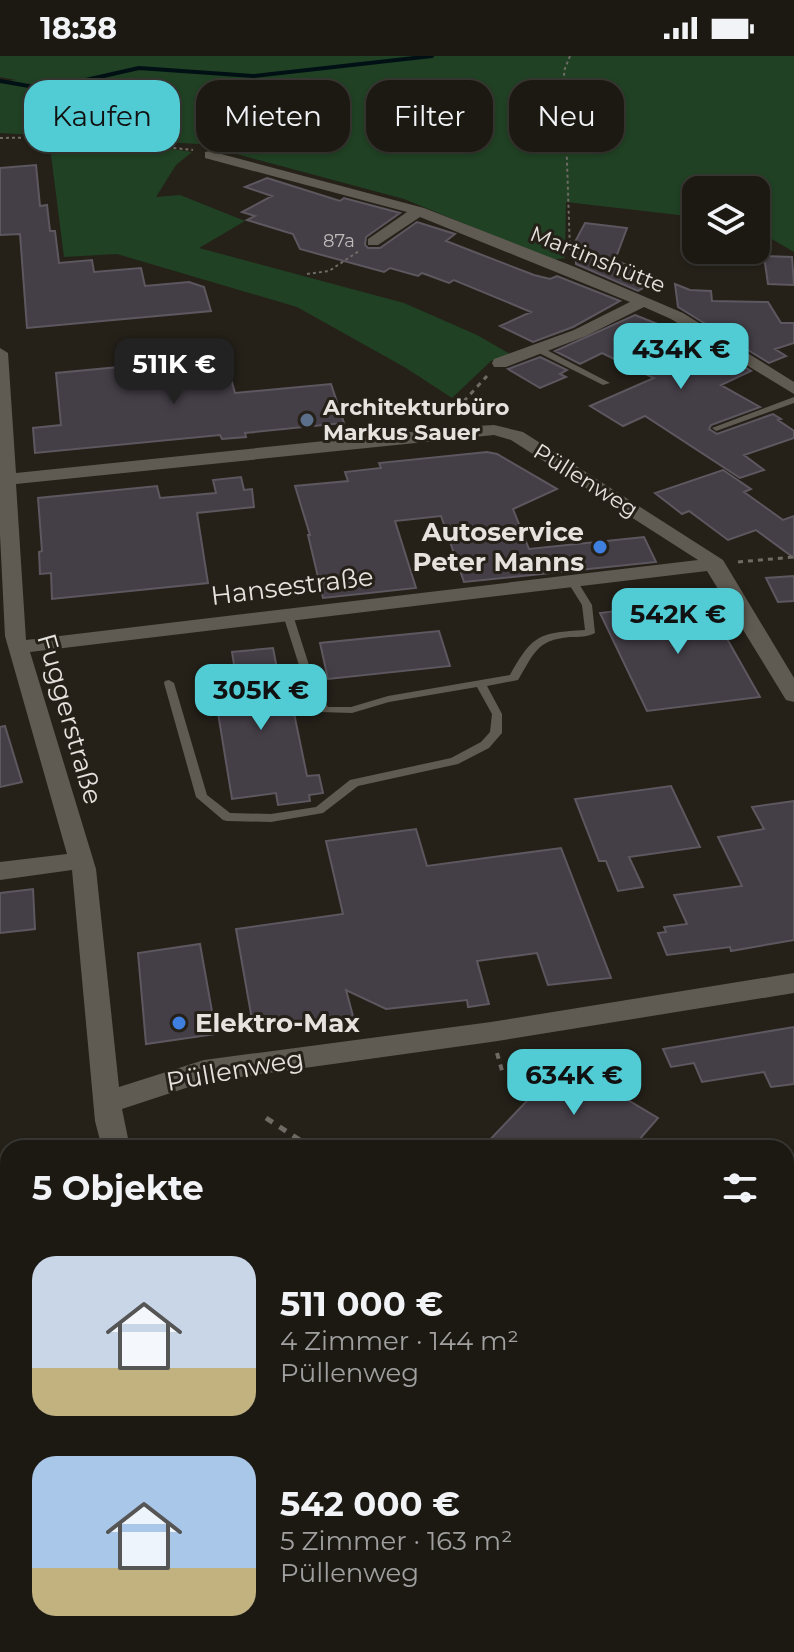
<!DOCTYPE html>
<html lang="de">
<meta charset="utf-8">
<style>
:root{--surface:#1c1913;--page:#25221c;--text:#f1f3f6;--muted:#a0a0a0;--line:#3a3833;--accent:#51ccd4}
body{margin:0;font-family:Montserrat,sans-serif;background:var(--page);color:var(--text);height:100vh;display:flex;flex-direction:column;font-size:30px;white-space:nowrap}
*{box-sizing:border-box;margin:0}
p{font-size:26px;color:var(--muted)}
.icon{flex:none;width:44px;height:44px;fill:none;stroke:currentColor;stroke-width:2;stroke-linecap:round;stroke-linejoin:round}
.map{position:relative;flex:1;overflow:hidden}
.details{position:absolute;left:0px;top:1084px;width:794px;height:512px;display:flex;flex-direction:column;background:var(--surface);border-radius:24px 24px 0 0;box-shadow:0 2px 6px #0004,0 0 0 2px var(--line)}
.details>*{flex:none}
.banner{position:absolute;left:24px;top:24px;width:746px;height:72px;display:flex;gap:16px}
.tools{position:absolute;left:682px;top:120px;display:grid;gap:16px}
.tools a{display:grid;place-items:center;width:88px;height:88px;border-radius:16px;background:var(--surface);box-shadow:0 2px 6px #0004,0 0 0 2px var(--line);font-size:40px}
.price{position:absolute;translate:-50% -68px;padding:0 18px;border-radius:16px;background:var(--accent);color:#111;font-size:26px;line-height:52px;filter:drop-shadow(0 2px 4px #0008)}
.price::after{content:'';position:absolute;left:50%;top:48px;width:24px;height:18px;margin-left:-12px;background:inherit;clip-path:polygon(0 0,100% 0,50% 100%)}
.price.active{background:#222;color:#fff}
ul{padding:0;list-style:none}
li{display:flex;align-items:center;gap:24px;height:200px;padding:0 32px}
li span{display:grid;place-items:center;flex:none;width:224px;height:160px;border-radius:24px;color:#555}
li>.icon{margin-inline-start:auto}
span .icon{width:96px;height:96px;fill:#fffc;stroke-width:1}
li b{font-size:34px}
h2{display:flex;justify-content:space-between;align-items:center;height:96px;padding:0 32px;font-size:34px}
.chip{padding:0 28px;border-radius:24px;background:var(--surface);box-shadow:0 2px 6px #0004,0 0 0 2px var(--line);font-size:28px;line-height:72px}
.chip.active{background:var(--accent);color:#111}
.status{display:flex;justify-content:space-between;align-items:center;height:56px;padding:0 40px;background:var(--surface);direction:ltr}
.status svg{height:22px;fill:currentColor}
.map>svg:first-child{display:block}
.green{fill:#204123}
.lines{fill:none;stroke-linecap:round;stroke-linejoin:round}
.stream{stroke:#011015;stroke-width:4}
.building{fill:#443e46;stroke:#5d575f;stroke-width:2}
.path-far3{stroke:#6f6b64;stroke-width:2;stroke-dasharray:3 3;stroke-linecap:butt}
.path-far2{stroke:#6f6b64;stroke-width:3;stroke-dasharray:5 5;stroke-linecap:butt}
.path-far1{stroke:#6f6b64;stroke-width:4;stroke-dasharray:6 6;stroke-linecap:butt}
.path{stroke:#6f6b64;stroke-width:5;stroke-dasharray:8 8;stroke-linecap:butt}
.lane{fill:#605b52;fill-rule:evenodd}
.street{fill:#605b52;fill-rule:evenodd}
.service-dot{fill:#5c6f8a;stroke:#252119;stroke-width:3}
.shop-dot{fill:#3f7fe0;stroke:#252119;stroke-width:3}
.labels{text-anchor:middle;stroke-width:6;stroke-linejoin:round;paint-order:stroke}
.far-number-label{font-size:18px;fill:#bebab8}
.far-street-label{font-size:22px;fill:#e6e3de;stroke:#252119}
.far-poi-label{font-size:22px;font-weight:bold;fill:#e6e3de;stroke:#252119;text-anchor:start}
.poi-label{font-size:26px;font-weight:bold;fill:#e6e3de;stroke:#252119;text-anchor:end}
.street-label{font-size:26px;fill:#e6e3de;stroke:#252119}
</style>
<div class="status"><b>18:38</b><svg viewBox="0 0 49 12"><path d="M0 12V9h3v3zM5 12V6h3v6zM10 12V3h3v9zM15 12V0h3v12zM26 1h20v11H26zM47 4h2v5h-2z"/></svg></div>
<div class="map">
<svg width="794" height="1596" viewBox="0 0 794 1596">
<rect width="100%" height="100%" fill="#252119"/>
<path class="green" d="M0,0H794V196L770,182L756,180V134H696V161L566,146L565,202L553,204L404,143L199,88L0,77V26L16,24L0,21Z
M49,83L132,87L192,96L176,109L156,141L180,139L245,165L199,192L404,247L477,279L510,298L491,305L452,342L406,312L297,251L117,198L64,201Z
M794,1413V1558L786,1552V1426Z"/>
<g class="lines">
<path class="stream" d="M0,25L46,33L139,12L253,20L432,0"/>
</g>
<path class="building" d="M36,109L40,150L47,149L50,175H55L59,207L92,204L94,216L141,212L145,230L189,226L204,231L211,255L27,272L20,178L0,179V112Z
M267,122L340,145L344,142L400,157L366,181L365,189L368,192H380L417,166L455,178L446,185L534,219L550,223L557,220L620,245L573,271L533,286L500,270L531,256L454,224L449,227L422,217L418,220L390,212L384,216L300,193L293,178L247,164L255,160L242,156L272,140L245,131Z
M585,167L627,172L615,204L660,223L638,235L576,208L575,186Z
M764,200L792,201L794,229L768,228Z
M675,228L690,234L711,235L712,245L768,246L781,267H794V287L775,293L786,300L769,307L678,251Z
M635,259L680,277V272L751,315L721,329L760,351L711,369L709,373L717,378L773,358L781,363L778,364L794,375V382L744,399L764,414L740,422L645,360L623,370L590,350L654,322L602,297L580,308L555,295Z
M225,301L235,337L331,328L344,367L245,377L246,381L222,383L220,379L35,397L33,372L61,369L56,317Z
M540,301L567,314L560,318L566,321L540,332L508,313Z
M487,396L497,398L557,433L513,453L529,493L644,481L656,506L464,526L441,460L395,465L416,532L323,542L308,479H310L295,430L348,425L345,416L381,412L379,407Z
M723,414L751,433L744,436L783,464L794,460V502L756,474L728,484L689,455L682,458L655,437Z
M241,421L244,434L252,433L254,451L197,457L208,527L52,543L51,517L40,518L39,496L42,495L38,442L157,430L160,442L216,437L213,424Z
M794,520V545L778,546L766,522Z
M705,544L760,641L647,655L600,557Z
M439,575L450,610L328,623L320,587Z
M273,592L280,629L288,628L307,720L319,719L323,737L309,739L310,745L278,749L276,737L232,743L213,626L226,616L235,615L232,596Z
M5,670L22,726L0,731V671Z
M671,730L700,791L629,801L643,831L618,835L606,805H599L575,743Z
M794,745V884L731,895L730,891L667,899L658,877L666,876L664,871L687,868L674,839L742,830L718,781L764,773L752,751Z
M416,773L427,810L561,792L611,922L548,929L537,897L477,905L489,948L468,951L467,944L386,953L346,934L353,960L254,975L236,873L343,858L326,785Z
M33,833L35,873L0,877V837Z
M200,888L216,978L146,988L138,897Z
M794,971V1028L771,1031L764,1016L702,1026L694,1007L671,1011L663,993Z
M564,1006L658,1062L632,1092H482Z"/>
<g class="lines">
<path class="path-far3" d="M570,0L564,15L570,196
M0,82L67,81L193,94
M307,218L329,215L359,195"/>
<path class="path-far2" d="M482,358L465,344L487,320
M738,506L794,501"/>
<path class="path-far1" d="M497,997L503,1018"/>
<path class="path" d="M266,1062L312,1092
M0,1250L8,1257"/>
<path class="lane" d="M535,291H541L610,327L603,329L535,295Z
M794,341V347L719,374L716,375L712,372Z
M572,522L576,523L592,549L595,577C588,581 579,581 570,581C536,584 534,598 518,624L487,630L502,658V677L489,692L458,708L358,730L323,757L271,766L227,765L223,764L196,741L164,627L165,625L169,624L174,627L207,739L230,757L271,758L316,751L350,724L451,702L481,686L490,676L492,658L477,631L389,646L352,657L320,656L305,628L283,559L284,557L288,556L293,559L315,628L328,651H351L388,640L510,619C533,578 539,577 585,574L582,549L567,525Z
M342,1588H362L358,1596H338Z"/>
<path class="street" d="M210,95L424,152L575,211L683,257L794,326V338L671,263L644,251L586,280L506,311H494L492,307L494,303L574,274L630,246L420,161L378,189H368V183L407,156L205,102V96Z
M0,292L8,297L16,417L460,371L494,369L523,376L723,504L794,622V646L786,644L707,515L30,596L96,813L119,1031L204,1004L491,966L794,917V937L491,986L204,1026L122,1053L130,1092H102L95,1065L72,814L0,824V806L67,798L5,580L0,479ZM494,379L511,384L698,504L26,584L16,428Z
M786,1571L794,1574V1596H770L767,1588H786Z"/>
</g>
<circle class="service-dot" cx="307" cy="364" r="8"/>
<g class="shop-dot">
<circle cx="600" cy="491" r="8"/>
<circle cx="179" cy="967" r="8"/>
</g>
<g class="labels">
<g class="far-number-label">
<text x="339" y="191">87a</text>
</g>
<g class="far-street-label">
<text transform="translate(598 203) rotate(22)" y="8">Martinshütte</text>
<text transform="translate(586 424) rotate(32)" y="8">Püllenweg</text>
</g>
<g class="far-poi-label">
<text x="323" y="359">Architekturbüro<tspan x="323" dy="25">Markus Sauer</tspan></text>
</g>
<g class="poi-label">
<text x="584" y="485">Autoservice<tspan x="584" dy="30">Peter Manns</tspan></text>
<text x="195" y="976" text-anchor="start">Elektro-Max</text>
</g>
<g class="street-label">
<text transform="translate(292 530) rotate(-7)" y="9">Hansestraße</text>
<text transform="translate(70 663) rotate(74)" y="9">Fuggerstraße</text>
<text transform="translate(235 1014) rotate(-10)" y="9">Püllenweg</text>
</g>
</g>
</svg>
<div class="tools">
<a><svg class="icon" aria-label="layers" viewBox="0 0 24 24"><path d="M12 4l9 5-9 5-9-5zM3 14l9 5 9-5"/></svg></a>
</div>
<b class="price" style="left:681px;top:335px">434K €</b>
<b class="price active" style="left:174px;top:350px">511K €</b>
<b class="price" style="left:678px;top:600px">542K €</b>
<b class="price" style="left:261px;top:676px">305K €</b>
<b class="price" style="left:574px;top:1061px">634K €</b>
<div class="banner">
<a class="chip active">Kaufen</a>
<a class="chip">Mieten</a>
<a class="chip">Filter</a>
<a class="chip">Neu</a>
</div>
<section class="details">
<h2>5 Objekte<svg class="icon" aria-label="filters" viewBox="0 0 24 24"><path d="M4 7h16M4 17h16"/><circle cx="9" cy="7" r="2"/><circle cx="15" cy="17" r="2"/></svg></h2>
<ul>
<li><span style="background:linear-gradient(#c9d6e8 70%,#c2b280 0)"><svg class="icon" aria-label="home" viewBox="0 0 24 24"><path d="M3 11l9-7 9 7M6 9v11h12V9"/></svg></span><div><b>511 000 €</b><p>4 Zimmer · 144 m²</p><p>Püllenweg</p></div></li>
<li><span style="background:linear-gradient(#a9c7e8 70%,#c2b280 0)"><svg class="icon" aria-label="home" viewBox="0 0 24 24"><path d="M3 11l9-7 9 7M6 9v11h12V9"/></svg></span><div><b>542 000 €</b><p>5 Zimmer · 163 m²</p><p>Püllenweg</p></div></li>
</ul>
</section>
</div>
